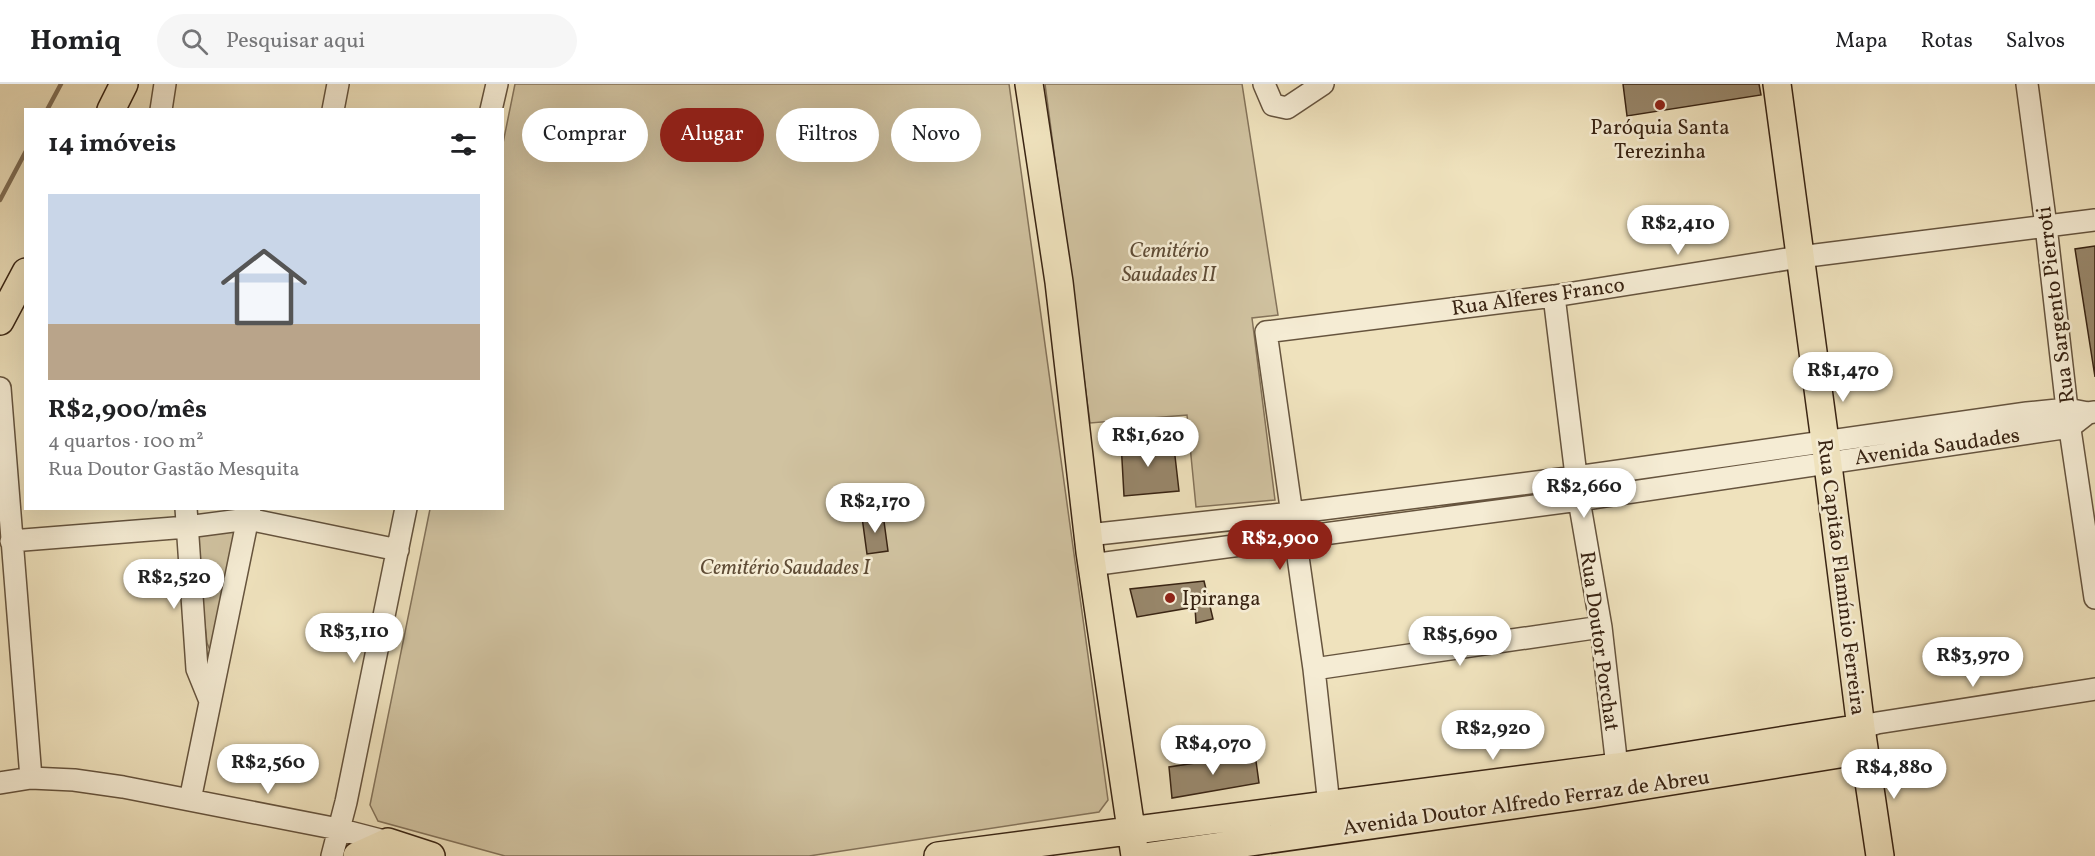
<!DOCTYPE html>
<html lang="pt">
<meta charset="utf-8">
<style>
:root{--surface:#fff;--page:#f6f6f6;--text:#202124;--muted:#757577;--line:#e0e0e0;--accent:#8f2418}
body{margin:0;font-family:Vollkorn,serif;background:var(--page);color:var(--text);height:100vh;display:flex;flex-direction:column;font-size:22px;white-space:nowrap}
*{box-sizing:border-box;margin:0}
p{font-size:20px;color:var(--muted)}
.icon{flex:none;width:33px;height:33px;fill:none;stroke:currentColor;stroke-width:2;stroke-linecap:round;stroke-linejoin:round}
.map{position:relative;flex:1;overflow:hidden}
.side{position:absolute;left:24px;top:24px;width:480px;height:402px;display:flex;flex-direction:column;background:var(--surface);border-radius:0px;box-shadow:0 6px 24px #0002}
.side>*{flex:none}
.guide{position:absolute;left:522px;top:24px;width:570px;height:54px;display:flex;gap:12px}
.price{position:absolute;translate:-50% -51px;padding:0 14px;border-radius:21px;background:#fff;color:#222;font-size:20px;line-height:39px;filter:drop-shadow(0 2px 3px #0008)}
.price::after{content:'';position:absolute;left:50%;top:36px;width:18px;height:14px;margin-left:-9px;background:inherit;clip-path:polygon(0 0,100% 0,50% 100%)}
.price.current{background:var(--accent);color:#fff}
ul{padding:0;list-style:none}
li{display:grid;align-content:center;gap:12px;height:318px;padding:0 24px}
li+li{border-top:2px solid var(--line)}
li span{display:grid;place-items:center;height:186px;border-radius:0px;color:#555}
li>.icon{margin-inline-start:auto}
span .icon{width:108px;height:108px;fill:#fffc;stroke-width:1}
li b{font-size:26px}
h2{display:flex;justify-content:space-between;align-items:center;height:72px;padding:0 24px;font-size:26px}
.tag{padding:0 21px;border-radius:27px;background:var(--surface);box-shadow:0 6px 24px #0002;font-size:21px;line-height:54px}
.tag.current{background:var(--accent);color:#fff}
header{display:flex;align-items:center;gap:36px;box-sizing:border-box;height:84px;padding:0 30px;background:var(--surface);border-bottom:2px solid var(--line)}
header strong{font-size:28px}
nav{display:flex;gap:33px;margin-inline-start:auto;font-size:21px}
.search{width:420px;height:54px;background:var(--page);display:flex;align-items:center;gap:15px;box-sizing:border-box;padding:0 21px;border-radius:33px;color:var(--muted);font-size:22px}
.map>svg:first-child{display:block}
.green{fill:#d0c2a0;stroke:#84735a;stroke-width:1.5}
.lines{fill:none;stroke-linecap:round;stroke-linejoin:round}
.stream{stroke:#816f56;stroke-width:4.5}
.building{fill:#98876b;stroke:#392413;stroke-width:1.5}
.minor-casing{stroke:#66543e;stroke-width:24}
.major-casing{stroke:#392413;stroke-width:30}
.minor{stroke:#f5ecd4;stroke-width:21}
.major{stroke:#efe2bd;stroke-width:27}
.poi-dot{fill:#8f2418;stroke:#f5ecd4;stroke-width:2}
.labels{text-anchor:middle;stroke-width:5;stroke-linejoin:round;paint-order:stroke}
.poi-label{font-size:21px;fill:#392413;stroke:#f5ecd4}
.park-label{font-size:21px;font-style:italic;fill:#5f4c36;stroke:#f5ecd4}
.street-label{font-size:21px;fill:#392413;stroke:#f5ecd4}
</style>
<header>
<strong>Homiq</strong>
<div class="search"><svg class="icon" aria-label="search" viewBox="0 0 24 24"><circle cx="10" cy="10" r="6"/><path d="M15 15l6 6"/></svg>Pesquisar aqui</div>
<nav><a>Mapa</a><a>Rotas</a><a>Salvos</a></nav>
</header>
<div class="map">
<svg width="2095" height="772" viewBox="0 0 2095 772">
<rect width="100%" height="100%" fill="#efe2bd"/>
<filter id="stains"><feTurbulence type="fractalNoise" baseFrequency=".00333" numOctaves="4"/><feColorMatrix values="0 0 0 0 .2 0 0 0 0 .09 0 0 0 0 .02 0 0 0 .5 -.17"/></filter>
<radialGradient id="worn" r=".72"><stop offset=".6" stop-color="#630" stop-opacity="0"/><stop offset="1" stop-color="#630" stop-opacity=".3"/></radialGradient>
<path class="green" d="M515,0H1009L1108,716L1099,728L809,772H505L378,737L370,721L430,425L502,424V64Z
M1045,0H1242L1278,231L1252,234L1275,416L1196,423L1187,331L1090,339Z
M239,440L212,571L207,559L194,446Z"/>
<g class="lines">
<path class="stream" d="M47,26L61,0
M0,116L26,67"/>
</g>
<path class="building" d="M1623,0H1759L1761,11L1627,32Z
M2095,162V293L2075,165Z
M1154,353L1175,372L1179,407L1124,412L1121,358Z
M883,430L888,467L867,470L862,433Z
M1204,497L1213,535L1196,539L1195,523L1137,533L1130,505Z
M1255,670L1259,699L1172,714L1169,683Z"/>
<g class="lines">
<defs>
<path id="minor" d="M1264,0L1273,21L1287,24L1323,0
M2027,0L2046,142L2067,325L2095,514
M161,26L165,0
M333,26L338,0
M491,26L497,0
M1554,212L1579,416L1601,543L1617,683V691L1613,698
M0,304L31,694
M186,424L197,585L210,617
M1088,451L1291,429L1576,393L2027,329L2067,325L2088,329L2095,328
M11,457L187,443L248,435L398,466
M1091,481L1579,416L2070,343L2088,329
M1314,585L1601,543
M1861,644L1877,639L2095,605
M0,699L31,694L74,696L123,703L338,745L388,758
M190,716L250,424
M1329,721L1314,585L1266,248L1554,212L1800,173L2095,136
M332,772L346,718L406,424"/>
<path id="major" d="M1029,0L1059,198L1090,468L1135,772
M1777,0L1825,357L1861,644L1880,772
M111,26L124,0
M0,237L26,188
M357,772L388,758L431,772
M938,772L1617,683L1861,644
M1151,772L1591,710L1864,666"/>
</defs>
<use href="#minor" class="minor-casing"/>
<use href="#major" class="major-casing"/>
<use href="#minor" class="minor"/>
<use href="#major" class="major"/>
</g>
<g class="poi-dot">
<circle cx="1660" cy="21" r="6"/>
<circle cx="1170" cy="514" r="6"/>
</g>
<g class="labels">
<g class="poi-label">
<text x="1660" y="50">Paróquia Santa<tspan x="1660" dy="24">Terezinha</tspan></text>
<text x="1182" y="521" text-anchor="start">Ipiranga</text>
</g>
<g class="park-label">
<text x="1169" y="173">Cemitério<tspan x="1169" dy="24">Saudades II</tspan></text>
<text x="785" y="490">Cemitério Saudades I</text>
</g>
<g class="street-label">
<text transform="translate(1538 212) rotate(-8)" y="7">Rua Alferes Franco</text>
<text transform="translate(2055 221) rotate(-97)" y="7">Rua Sargento Pierroti</text>
<text transform="translate(1937 362) rotate(-8)" y="7">Avenida Saudades</text>
<text transform="translate(1842 493) rotate(83)" y="7">Rua Capitão Flamínio Ferreira</text>
<text transform="translate(1600 557) rotate(82)" y="7">Rua Doutor Porchat</text>
<text transform="translate(1526 718) rotate(-8)" y="7">Avenida Doutor Alfredo Ferraz de Abreu</text>
</g>
</g>
<rect width="100%" height="100%" filter="url(#stains)"/>
<rect width="100%" height="100%" fill="url(#worn)"/>
</svg>
<b class="price" style="left:1678px;top:172px">R$2,410</b>
<b class="price" style="left:1843px;top:319px">R$1,470</b>
<b class="price" style="left:1148px;top:384px">R$1,620</b>
<b class="price" style="left:1584px;top:435px">R$2,660</b>
<b class="price" style="left:875px;top:450px">R$2,170</b>
<b class="price current" style="left:1280px;top:487px">R$2,900</b>
<b class="price" style="left:174px;top:526px">R$2,520</b>
<b class="price" style="left:354px;top:580px">R$3,110</b>
<b class="price" style="left:1460px;top:583px">R$5,690</b>
<b class="price" style="left:1973px;top:604px">R$3,970</b>
<b class="price" style="left:1493px;top:677px">R$2,920</b>
<b class="price" style="left:1213px;top:692px">R$4,070</b>
<b class="price" style="left:268px;top:711px">R$2,560</b>
<b class="price" style="left:1894px;top:716px">R$4,880</b>
<div class="guide">
<a class="tag">Comprar</a>
<a class="tag current">Alugar</a>
<a class="tag">Filtros</a>
<a class="tag">Novo</a>
</div>
<section class="side">
<h2>14 imóveis<svg class="icon" aria-label="filters" viewBox="0 0 24 24"><path d="M4 7h16M4 17h16"/><circle cx="9" cy="7" r="2"/><circle cx="15" cy="17" r="2"/></svg></h2>
<ul>
<li><span style="background:linear-gradient(#c9d6e8 70%,#b9a48a 0)"><svg class="icon" aria-label="home" viewBox="0 0 24 24"><path d="M3 11l9-7 9 7M6 9v11h12V9"/></svg></span><div><b>R$2,900/mês</b><p>4 quartos · 100 m²</p><p>Rua Doutor Gastão Mesquita</p></div></li>
</ul>
</section>
</div>
